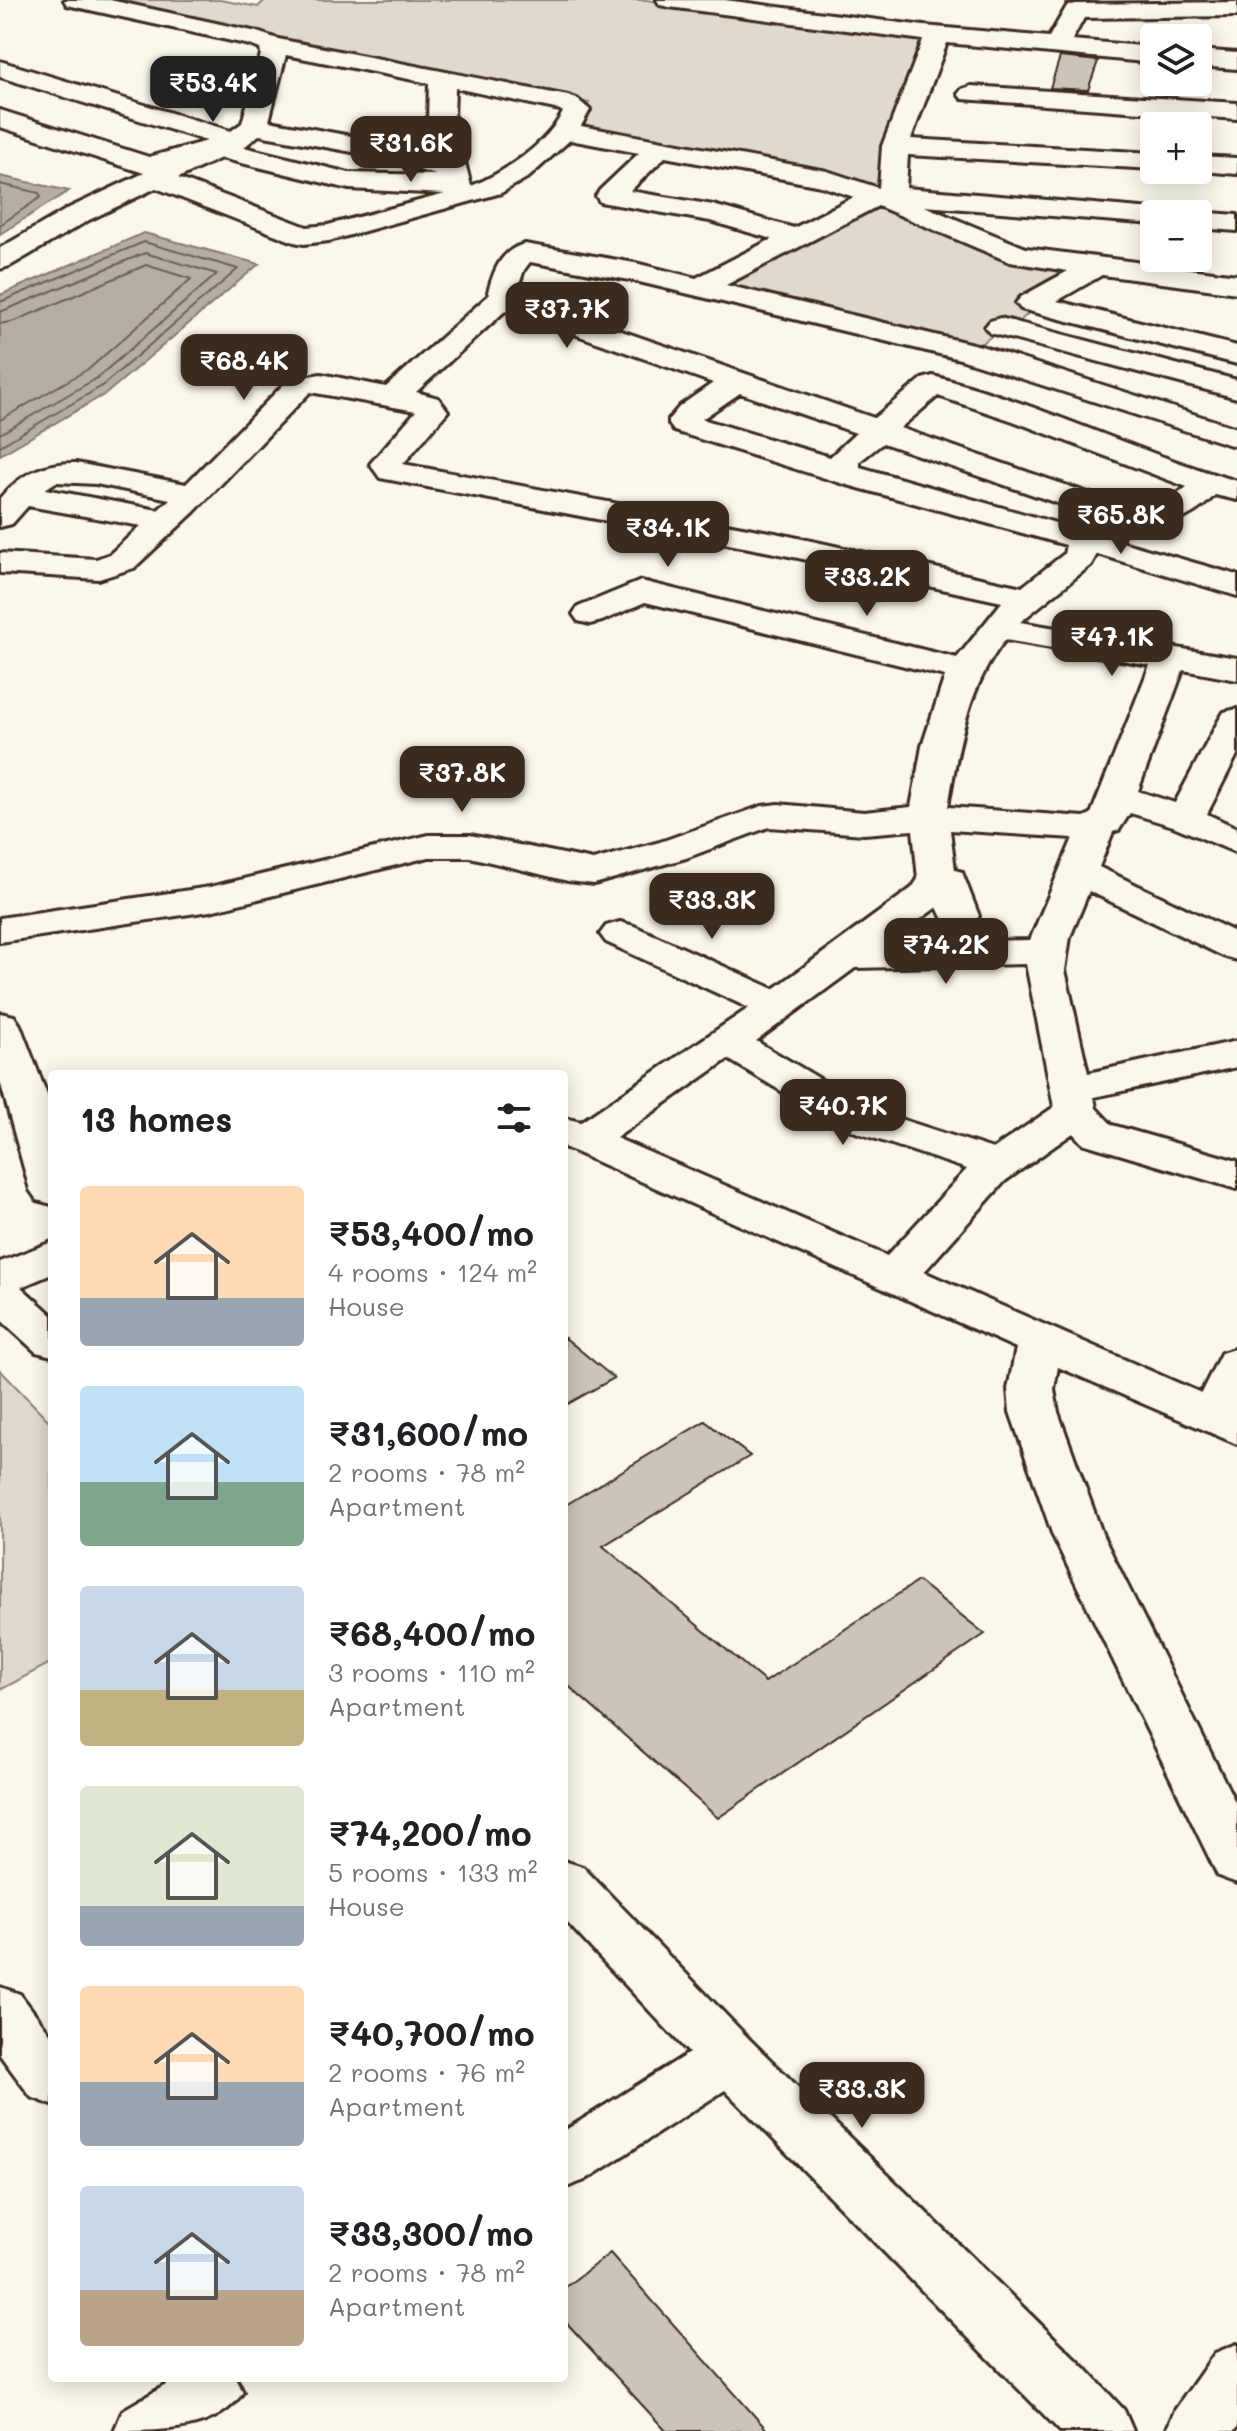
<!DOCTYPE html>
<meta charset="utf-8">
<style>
:root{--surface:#fff;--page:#f2f2f2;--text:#202124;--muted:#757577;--accent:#3b2a1e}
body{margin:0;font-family:Mali,sans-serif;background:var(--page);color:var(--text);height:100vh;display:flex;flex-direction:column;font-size:30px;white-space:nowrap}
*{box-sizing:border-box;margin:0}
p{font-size:26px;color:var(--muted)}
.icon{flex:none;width:44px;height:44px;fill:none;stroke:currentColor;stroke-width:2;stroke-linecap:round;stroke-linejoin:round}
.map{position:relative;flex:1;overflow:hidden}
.sheet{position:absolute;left:48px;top:1070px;width:520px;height:1312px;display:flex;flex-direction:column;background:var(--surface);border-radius:8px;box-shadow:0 4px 20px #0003}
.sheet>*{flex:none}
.buttons{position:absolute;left:1140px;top:24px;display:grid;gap:16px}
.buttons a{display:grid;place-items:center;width:72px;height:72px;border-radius:8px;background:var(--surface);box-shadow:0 4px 20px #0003;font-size:40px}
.price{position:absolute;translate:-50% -68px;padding:0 18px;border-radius:16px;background:var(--accent);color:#fff;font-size:26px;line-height:52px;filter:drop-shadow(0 2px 4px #0008)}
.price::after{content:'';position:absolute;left:50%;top:48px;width:24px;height:18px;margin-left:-12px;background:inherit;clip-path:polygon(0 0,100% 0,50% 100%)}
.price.active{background:#222;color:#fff}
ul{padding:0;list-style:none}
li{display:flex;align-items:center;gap:24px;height:200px;padding:0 32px}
li span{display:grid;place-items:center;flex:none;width:224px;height:160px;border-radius:8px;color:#555}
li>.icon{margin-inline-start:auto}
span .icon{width:96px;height:96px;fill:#fffc;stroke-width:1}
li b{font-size:34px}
h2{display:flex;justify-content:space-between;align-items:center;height:96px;padding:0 32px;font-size:34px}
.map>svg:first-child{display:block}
.green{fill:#dfd9ce;stroke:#8d8276;stroke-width:2}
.water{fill:#b6aea2;stroke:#85796d;stroke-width:2}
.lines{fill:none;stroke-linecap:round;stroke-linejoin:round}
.shore{stroke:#6c5f53;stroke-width:2}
.building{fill:#ccc4b9;stroke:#3b2a1e;stroke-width:2}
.minor-casing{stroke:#3b2a1e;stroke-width:6}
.minor{fill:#fbf7ec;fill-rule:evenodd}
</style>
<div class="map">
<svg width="1237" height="2431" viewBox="0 0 1237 2431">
<rect width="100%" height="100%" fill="#fbf7ec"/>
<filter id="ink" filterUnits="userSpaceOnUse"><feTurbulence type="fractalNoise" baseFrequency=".0125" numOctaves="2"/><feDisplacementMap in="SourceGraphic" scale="16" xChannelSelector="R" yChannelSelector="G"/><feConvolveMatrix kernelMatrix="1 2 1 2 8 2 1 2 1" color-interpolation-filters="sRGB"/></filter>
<g filter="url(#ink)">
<path class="green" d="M91,0H220L258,7L265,0H646L924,36L899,112L878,191L573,129L589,103L364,60Z
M874,203L920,226L1078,267L1019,322L1012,321L970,352L712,290Z
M0,1370L52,1424V1662L0,1690Z"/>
<path class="water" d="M0,176L69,191L0,234Z
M144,233L259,264L107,393L0,455V295Z"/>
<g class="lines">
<path class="shore" d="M0,184L39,193L41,197L0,225
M0,302L144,242L238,269L102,386L0,446
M0,312L145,253L217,274L97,378L0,434
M0,324L15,321L146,265L191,279L90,368L0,420"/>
</g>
<path class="building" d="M1060,57L1098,61L1088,90L1050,88Z
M564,1337L614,1378L564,1406Z
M705,1421L750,1456L603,1546L765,1682L918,1581L985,1634L718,1818L564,1682V1506Z
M610,2253L768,2431H666L564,2320V2288Z"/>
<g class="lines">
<defs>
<path id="minor" d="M64,0H110L257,32L278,39L568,96L577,99L590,110L581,126L827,171L879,188L882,146L923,40L669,7L660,5L657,0H725L924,26L1049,37L1067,6L1076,4L1237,2V16L1084,18L1072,40L1154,47V63L947,43L911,139L1154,153V169L908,155L906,188L1164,210L1166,214H1154V224L924,206L1026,248L1237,275V293L1102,275L1057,301L1237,346V364L1021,309L1016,303L1021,297L1068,271L1010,262L878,206L726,285L981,346L1237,428V447L960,359L635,281L530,262L524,270L517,290L526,298L874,418L922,379L933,376C1037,402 1134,452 1237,481V500L1215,495C1190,521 1164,528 1129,528L883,443L860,461V467L1237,575V596L1097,554L1091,565L1020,622L1237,658V680L1183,670L1138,791L1175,803L1219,720L1224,712L1237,709V755L1207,814L1237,828V853L1173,826L1130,813L1119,830L1113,832L1099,867L1237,933V960L1223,956L1089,891L1070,937L1065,970L1088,1073L1237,1041V1067L1094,1097L1096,1108L1112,1125L1237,1161V1189L1082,1143L1073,1133L1005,1181L924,1272L1201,1393L1221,1353L1237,1348V1444L1058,1367L1054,1389L1058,1412L1103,1536L1237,1806V1883L1218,1876L1053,1536L1010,1412L1008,1389L1016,1348L564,1147V1118L581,1122L749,1008L606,942L600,934L606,926L620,922L634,926L774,989L912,888L918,879L913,830L864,834L769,827L686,858L594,884L568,881L470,857H429L210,911L0,942V918L210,887L429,835H470L593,860L660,842L762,806L778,804L864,812L911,807L922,746L945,676L645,602L602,621L590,624L578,621L573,614L578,607L641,581L957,658L1002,602L775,553L380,478L370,464L416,411L310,392L194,512L134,568L99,579L0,573V553L96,559L110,554L141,526L28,506L12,524L0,527V498C22,473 43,463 76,463L186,484L289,379L321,374L386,387L489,295L488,292C494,270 501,250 525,244L635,263L696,278L772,239L710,221L600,202L596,196L600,190L639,153L570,140L530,176L501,193L329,241L304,244L294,242L156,188L89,220L10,266L0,269V248L69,208L144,173L0,127V110L149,157L207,141L0,77V61L231,131L242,123L261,54L260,49L250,45L76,7L67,5ZM286,55L429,83L428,119L437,159L373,140L269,121ZM455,88L560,110L563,112C546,145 504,173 471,186L454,119ZM259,135L369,155L436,175L349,173L244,147ZM665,157L821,186L854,197L794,228L713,205L630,191ZM221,158L349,189L445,194L328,225L307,227L178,178ZM506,310L713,383L680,406L669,419V424L674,431L844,484L1066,545L1064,554L1022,587L775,533L403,464L448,411L438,398L416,392ZM740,393L856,433L830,457L702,419ZM938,396L1013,421L1187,487L1162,505L1132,508L900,428ZM56,482L96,484L170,499L158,510L45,489ZM1005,640L1150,665L1091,814L1084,817L948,807C958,748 967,688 1005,640ZM950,830L1073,838L1030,940L887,943L937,907L945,924L959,928L973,924L979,916L962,872L955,870ZM1026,964L1054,1107L993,1149L888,1115L859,1102L756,1041L855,968ZM728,1059L829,1120L858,1133L967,1169L887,1256L616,1138Z
M1198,50L1237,53V69L1198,66Z
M971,86L1237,103V119L962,99L958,94L962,89Z
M1198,156L1237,158V174L1190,170H1198Z
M1198,212L1237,215V231L1198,228V214H1189Z
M1000,318L1237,380V398L990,333L985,327L990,321Z
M0,1013L14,1016L20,1025L52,1108V1204L37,1200L30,1190L0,1081Z
M52,1242V1274L21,1287L52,1315V1356L36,1352L0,1319V1262Z
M564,1861L583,1867L750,2040L1085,2368L1124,2410L1133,2431H1060L725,2090L585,2180L564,2188V2131L689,2053L564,1919Z
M0,1987L20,1994L52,2036V2105L31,2097L0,2055Z
M1237,2344V2427L1234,2431H1166L1175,2410L1215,2353Z
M178,2378H236L243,2392C218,2431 164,2431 114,2431L123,2410Z"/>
</defs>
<use href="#minor" class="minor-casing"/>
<use href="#minor" class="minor"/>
</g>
</g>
</svg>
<div class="buttons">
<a><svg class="icon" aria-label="layers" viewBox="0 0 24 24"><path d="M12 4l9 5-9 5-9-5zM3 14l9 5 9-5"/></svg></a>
<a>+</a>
<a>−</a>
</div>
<b class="price active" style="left:213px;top:124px">₹53.4K</b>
<b class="price" style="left:411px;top:184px">₹31.6K</b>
<b class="price" style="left:567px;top:350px">₹37.7K</b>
<b class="price" style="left:244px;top:402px">₹68.4K</b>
<b class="price" style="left:1121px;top:556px">₹65.8K</b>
<b class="price" style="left:668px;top:569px">₹34.1K</b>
<b class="price" style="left:867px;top:618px">₹33.2K</b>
<b class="price" style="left:1112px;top:678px">₹47.1K</b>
<b class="price" style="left:462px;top:814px">₹37.8K</b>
<b class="price" style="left:712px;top:941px">₹33.3K</b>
<b class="price" style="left:946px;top:986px">₹74.2K</b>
<b class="price" style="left:843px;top:1147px">₹40.7K</b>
<b class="price" style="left:862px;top:2130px">₹33.3K</b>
<section class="sheet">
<h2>13 homes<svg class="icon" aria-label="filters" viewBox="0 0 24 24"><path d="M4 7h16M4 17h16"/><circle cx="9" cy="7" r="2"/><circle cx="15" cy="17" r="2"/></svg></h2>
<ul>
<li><span style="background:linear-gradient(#ffd9b3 70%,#9aa5b1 0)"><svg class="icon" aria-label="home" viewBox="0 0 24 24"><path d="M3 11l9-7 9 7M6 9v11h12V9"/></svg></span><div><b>₹53,400/mo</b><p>4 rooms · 124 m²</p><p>House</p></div></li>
<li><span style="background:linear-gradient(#bfe0f5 60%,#7fa58c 0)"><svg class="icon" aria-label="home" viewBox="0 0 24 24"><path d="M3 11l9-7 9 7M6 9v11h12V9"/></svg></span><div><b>₹31,600/mo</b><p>2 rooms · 78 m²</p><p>Apartment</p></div></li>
<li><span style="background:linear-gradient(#c9d6e8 65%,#c2b280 0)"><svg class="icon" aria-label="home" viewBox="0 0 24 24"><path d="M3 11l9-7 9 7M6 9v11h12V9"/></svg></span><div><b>₹68,400/mo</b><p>3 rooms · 110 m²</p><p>Apartment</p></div></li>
<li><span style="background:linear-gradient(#dfe7d0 75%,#9aa5b1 0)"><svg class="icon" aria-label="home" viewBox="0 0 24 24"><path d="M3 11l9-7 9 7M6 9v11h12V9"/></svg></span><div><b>₹74,200/mo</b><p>5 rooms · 133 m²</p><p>House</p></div></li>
<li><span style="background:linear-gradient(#ffd9b3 60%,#9aa5b1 0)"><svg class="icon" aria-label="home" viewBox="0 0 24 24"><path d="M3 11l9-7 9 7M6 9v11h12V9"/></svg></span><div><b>₹40,700/mo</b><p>2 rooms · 76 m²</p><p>Apartment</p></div></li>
<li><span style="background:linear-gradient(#c9d6e8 65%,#b9a48a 0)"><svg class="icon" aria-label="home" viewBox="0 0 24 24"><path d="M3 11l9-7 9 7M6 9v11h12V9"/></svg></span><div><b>₹33,300/mo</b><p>2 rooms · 78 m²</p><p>Apartment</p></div></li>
</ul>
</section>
</div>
